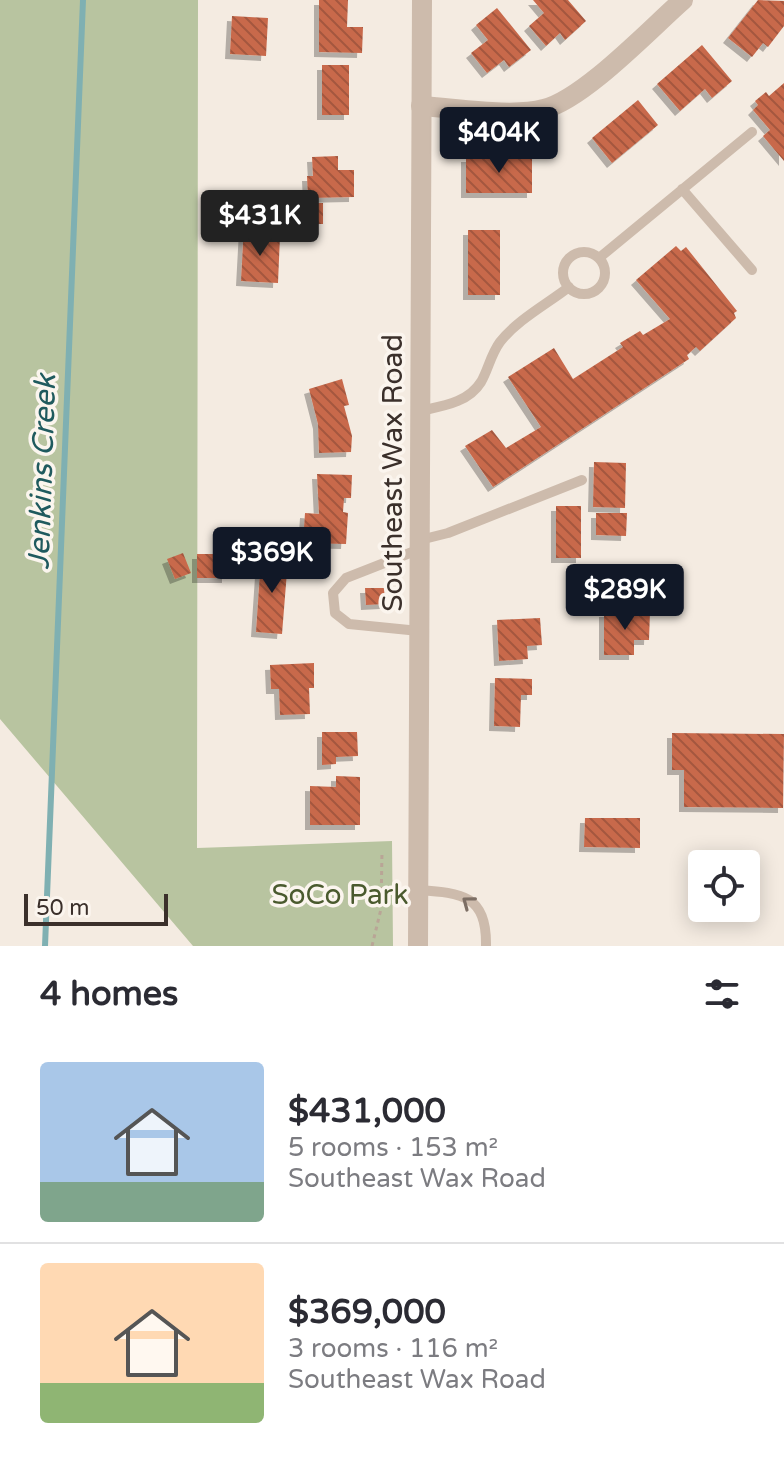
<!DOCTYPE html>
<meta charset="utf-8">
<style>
:root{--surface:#fff;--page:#f2f2f3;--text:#2b2b33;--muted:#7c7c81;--line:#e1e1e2;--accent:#111827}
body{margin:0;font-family:"Varela Round",sans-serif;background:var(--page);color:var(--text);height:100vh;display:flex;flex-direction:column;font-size:30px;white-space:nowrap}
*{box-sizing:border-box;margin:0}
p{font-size:26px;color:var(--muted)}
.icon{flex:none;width:44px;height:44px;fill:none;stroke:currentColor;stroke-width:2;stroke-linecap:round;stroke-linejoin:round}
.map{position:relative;height:946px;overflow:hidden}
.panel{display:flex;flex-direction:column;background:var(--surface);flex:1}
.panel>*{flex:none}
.controls{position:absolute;left:688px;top:850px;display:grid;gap:16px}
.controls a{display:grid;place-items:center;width:72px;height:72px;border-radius:8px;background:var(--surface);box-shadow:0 4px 20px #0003;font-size:40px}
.scale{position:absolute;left:24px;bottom:20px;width:144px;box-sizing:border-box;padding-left:8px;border:4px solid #3b302b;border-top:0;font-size:22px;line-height:28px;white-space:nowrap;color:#3b302b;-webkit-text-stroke:6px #fbf5ee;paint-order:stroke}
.price{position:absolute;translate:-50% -68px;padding:0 18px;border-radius:8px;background:var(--accent);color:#fff;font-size:26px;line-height:52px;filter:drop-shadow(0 2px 4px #0008)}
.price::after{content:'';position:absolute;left:50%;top:48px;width:24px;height:18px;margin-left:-12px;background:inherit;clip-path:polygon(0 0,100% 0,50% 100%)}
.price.selected{background:#222;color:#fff}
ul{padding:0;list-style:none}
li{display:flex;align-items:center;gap:24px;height:200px;padding:0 40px}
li+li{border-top:2px solid var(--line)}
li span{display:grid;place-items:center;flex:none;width:224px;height:160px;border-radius:8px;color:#555}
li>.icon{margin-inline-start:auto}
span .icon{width:96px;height:96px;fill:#fffc;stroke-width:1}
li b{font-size:34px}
h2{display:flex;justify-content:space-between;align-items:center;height:96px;padding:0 40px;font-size:34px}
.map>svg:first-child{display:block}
.park{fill:#b8c4a0}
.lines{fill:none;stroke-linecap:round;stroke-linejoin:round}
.stream{stroke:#7fb0b2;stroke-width:6}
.building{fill:url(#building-back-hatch);filter:url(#shadow)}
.path{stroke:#b9a596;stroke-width:3;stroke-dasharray:4 4;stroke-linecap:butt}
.service{stroke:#cdbbac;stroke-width:10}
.minor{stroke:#cdbbac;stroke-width:20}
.tertiary{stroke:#cdbbac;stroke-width:20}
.oneway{stroke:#7d6f65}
.labels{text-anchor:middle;stroke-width:7;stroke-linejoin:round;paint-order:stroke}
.street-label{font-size:28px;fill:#3b302b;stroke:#fbf5ee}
.park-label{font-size:28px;fill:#4a5a2e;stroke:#fbf5ee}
.water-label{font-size:30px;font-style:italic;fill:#1f5a5e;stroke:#fbf5ee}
</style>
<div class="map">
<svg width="784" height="946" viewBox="0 0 784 946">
<defs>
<pattern id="building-back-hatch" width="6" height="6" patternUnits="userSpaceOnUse" patternTransform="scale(2)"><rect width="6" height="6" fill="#c8694b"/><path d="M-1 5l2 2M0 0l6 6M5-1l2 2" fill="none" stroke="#a4573f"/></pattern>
<filter id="shadow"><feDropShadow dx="-5" dy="5" stdDeviation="0" flood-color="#0004"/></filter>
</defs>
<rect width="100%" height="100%" fill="#f4ebe1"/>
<path class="park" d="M0,0H198L197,848L392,841L393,946H193L0,719Z"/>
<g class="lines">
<path class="stream" d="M45,946L83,0"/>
</g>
<path class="building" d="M319,0H348L347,27H363L362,53L319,52Z
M533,0H568L586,21L565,40L560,33L546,46L529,26L544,13Z
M758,0L784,1V26L768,47L763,43L752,57L728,38Z
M497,8L531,50L509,67L504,60L487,73L471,53L488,40L476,25Z
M232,16L268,18L266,56L230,54Z
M702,45L732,81L712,98L705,89L680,111L657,84Z
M322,65H349V115H322Z
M784,83V161L763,136L770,130L753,110L758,105L755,101L766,92L769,96Z
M638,100L658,125L612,163L592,138Z
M338,156V170H354V197L308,198L307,176H313L312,157Z
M466,157H532V193H466Z
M303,203H323V224H302Z
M244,226H251V234L280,236L278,283L241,281Z
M468,230H500V295H468Z
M676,246L681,251L686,247L737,311L734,313L736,318L700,351L696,347L687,355L689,359L493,487L465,446L492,430L506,448L541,427L508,377L554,348L573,379L623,347L620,343L640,331L643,335L670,319L636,280Z
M342,379L349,405L344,406L352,436L351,452L319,453L318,424L309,389Z
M594,462L626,463L625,508L593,507Z
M317,474L352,475L351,498H344L343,512L348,513L346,544L303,543L305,513L319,514Z
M556,506H581V558H556Z
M596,513H627L626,536L596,535Z
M183,553L191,573L175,579L167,559Z
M197,554H227V578H197Z
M261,557L288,559L282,634L256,632Z
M365,588H384L385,604L366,605Z
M604,612H650L649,640H634V655H604Z
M540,618L542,645L527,646L528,659L499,661L497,620Z
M314,663V688H309L310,714L280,715L279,689H271L270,665Z
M495,678L532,679V695H521L520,727L494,726Z
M322,732H357L358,756L336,757V764L322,765Z
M672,733L784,734L783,808L684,807V770H672Z
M336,776L360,777V825H310V786L336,787Z
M585,818H640V848L584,847Z"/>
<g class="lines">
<path class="path" d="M372,946L381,909L382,851"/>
<path class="service" d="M682,189L752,270
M563 273a21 21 0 1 1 42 0a21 21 0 1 1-42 0Z
M599,258L752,132
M420,411C442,406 468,403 481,382C488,370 491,354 500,342C517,320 547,304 569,287
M420,540L448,533L582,480
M419,631L349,624L335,613L333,593L346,578L420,549
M419,890C462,893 487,895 486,946"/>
<path class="minor" d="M421,106C456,108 512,118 544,109C584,99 650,29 683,0"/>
<path class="tertiary" d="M418,946L422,0"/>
</g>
<defs><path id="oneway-chevron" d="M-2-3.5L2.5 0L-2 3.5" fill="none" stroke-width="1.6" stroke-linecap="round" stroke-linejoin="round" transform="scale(2)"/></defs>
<use class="oneway" href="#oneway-chevron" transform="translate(468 902) rotate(-143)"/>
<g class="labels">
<g class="street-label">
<text transform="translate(392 473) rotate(-90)" y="10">Southeast Wax Road</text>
</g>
<g class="park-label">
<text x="340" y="904">SoCo Park</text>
</g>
<g class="water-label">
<text transform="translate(42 472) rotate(-88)" y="10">Jenkins Creek</text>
</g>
</g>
</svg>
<div class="controls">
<a><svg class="icon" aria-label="locate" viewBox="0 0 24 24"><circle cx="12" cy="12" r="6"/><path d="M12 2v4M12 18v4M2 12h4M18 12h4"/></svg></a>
</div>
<div class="scale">50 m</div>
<b class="price" style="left:499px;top:175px">$404K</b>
<b class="price selected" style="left:260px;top:258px">$431K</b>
<b class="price" style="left:272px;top:595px">$369K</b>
<b class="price" style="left:625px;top:632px">$289K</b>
</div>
<section class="panel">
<h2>4 homes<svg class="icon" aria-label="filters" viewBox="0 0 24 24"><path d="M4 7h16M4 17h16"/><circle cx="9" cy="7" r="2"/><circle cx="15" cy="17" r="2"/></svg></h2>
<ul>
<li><span style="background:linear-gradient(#a9c7e8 75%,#7fa58c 0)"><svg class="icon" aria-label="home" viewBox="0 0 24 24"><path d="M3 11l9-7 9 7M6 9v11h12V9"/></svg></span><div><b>$431,000</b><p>5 rooms · 153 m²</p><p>Southeast Wax Road</p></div></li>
<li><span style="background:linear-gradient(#ffd9b3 75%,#8fb573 0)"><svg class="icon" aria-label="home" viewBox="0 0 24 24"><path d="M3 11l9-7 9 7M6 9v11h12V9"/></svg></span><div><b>$369,000</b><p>3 rooms · 116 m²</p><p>Southeast Wax Road</p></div></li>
</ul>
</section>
